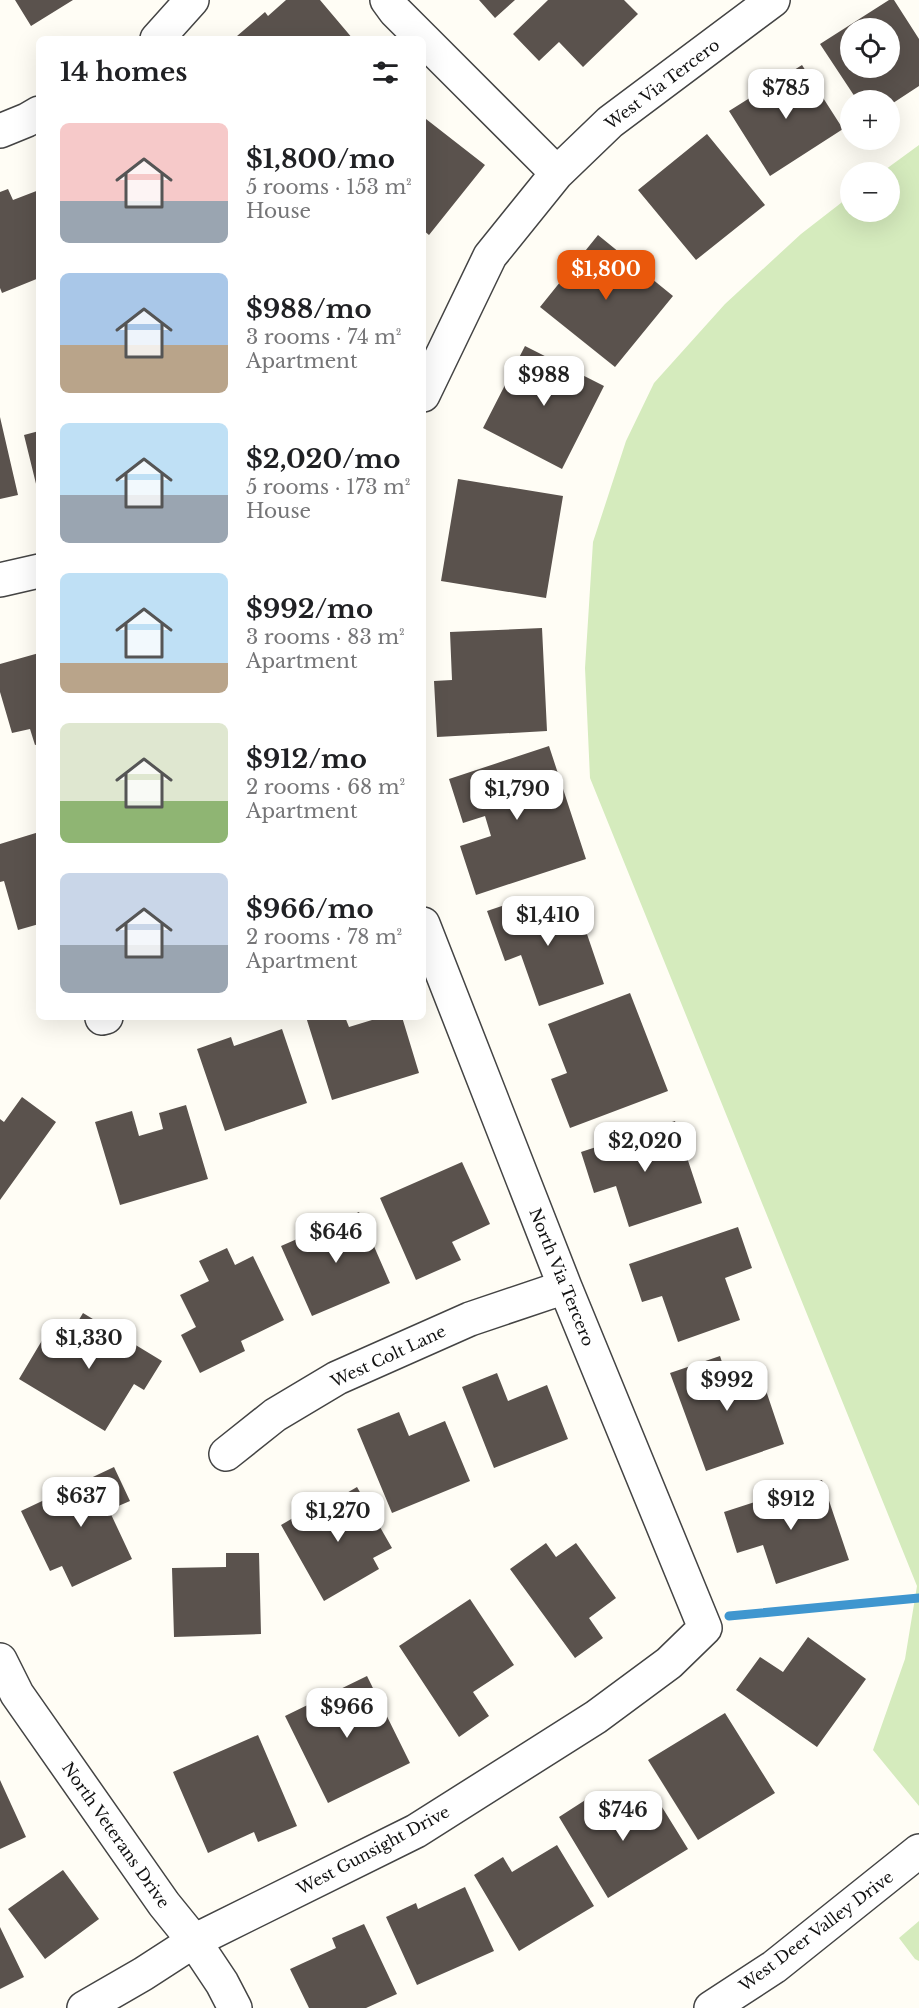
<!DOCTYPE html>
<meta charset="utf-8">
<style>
:root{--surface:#fff;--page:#f6f6f6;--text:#202124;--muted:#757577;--accent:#ea580c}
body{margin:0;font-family:"Libre Baskerville",serif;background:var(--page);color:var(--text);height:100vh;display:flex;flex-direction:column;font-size:22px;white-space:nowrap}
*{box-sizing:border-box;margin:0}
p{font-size:20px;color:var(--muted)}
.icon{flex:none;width:33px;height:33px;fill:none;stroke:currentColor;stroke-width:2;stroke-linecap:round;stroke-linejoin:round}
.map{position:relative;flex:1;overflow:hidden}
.side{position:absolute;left:36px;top:36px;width:390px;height:984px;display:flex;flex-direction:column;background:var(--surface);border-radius:9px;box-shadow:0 6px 24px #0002}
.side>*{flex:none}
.tools{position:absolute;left:840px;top:18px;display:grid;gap:12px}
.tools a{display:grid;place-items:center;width:60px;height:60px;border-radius:50%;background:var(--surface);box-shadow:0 6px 24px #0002;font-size:30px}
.price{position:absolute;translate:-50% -51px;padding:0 14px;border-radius:12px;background:#fff;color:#222;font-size:20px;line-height:39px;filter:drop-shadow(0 2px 3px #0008)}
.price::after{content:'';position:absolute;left:50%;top:36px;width:18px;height:14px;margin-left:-9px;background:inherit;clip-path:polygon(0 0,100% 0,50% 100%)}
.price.current{background:var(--accent);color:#fff}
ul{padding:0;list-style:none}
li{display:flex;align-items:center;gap:18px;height:150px;padding:0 24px}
li span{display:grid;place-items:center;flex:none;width:168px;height:120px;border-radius:9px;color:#555}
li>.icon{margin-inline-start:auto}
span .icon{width:72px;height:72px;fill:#fffc;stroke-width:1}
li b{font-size:26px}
h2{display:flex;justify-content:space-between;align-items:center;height:72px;padding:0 24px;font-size:26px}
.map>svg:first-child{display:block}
.green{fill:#d5ebbd}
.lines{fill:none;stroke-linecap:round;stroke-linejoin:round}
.stream{stroke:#3f96cf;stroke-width:9}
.building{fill:#5a524d;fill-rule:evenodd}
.minor-casing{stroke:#444;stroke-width:36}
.tertiary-casing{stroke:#444;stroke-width:36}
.minor{stroke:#fff;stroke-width:33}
.tertiary{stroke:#fff;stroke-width:33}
.labels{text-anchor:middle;stroke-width:6;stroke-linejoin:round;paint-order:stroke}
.street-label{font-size:16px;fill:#111;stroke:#fff}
</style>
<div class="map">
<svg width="919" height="2008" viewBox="0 0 919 2008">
<rect width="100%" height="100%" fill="#fffdf5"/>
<path class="green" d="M919,145V1806L873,1750L905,1659L917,1586L590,778L585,668L593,542L626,441L654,383L725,304L801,234L850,196V212H890V172H882Z
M919,1921V1961L915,1959L899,1938Z"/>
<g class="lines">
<path class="stream" d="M729,1616L919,1598"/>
</g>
<path class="building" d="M15,0H73L31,26Z
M286,0H320L353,39H239L237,36L265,12L268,16Z
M479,0H515L495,18Z
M548,0H624L638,14L583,67L559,42L539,61L513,34Z
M889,0H894L919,39V86L890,105V100H857L820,44ZM850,28H890V68H850Z
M802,65L843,129L770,176L729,111Z
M426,119L485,165L429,235L423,230V123Z
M707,134L765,205L696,260L638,190Z
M8,189L13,200L39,190V278L2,293L0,288V192Z
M598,235L673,296L615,367L540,307Z
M525,346L604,386L562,469L483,428Z
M0,417L18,495L0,499Z
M39,431V491L38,492L24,435Z
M458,479L563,496L546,598L441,581Z
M542,628L547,731L437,737L434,681L452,680L450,632Z
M39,653V744L35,745L30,729L12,733L0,692V664Z
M549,746L586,859L476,895L460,846L491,836L485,816L463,823L449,779Z
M39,832V924L18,930L4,881L0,882V844Z
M574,896L604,984L539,1006L521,955L505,961L487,911L525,898L529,911Z
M630,993L668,1091L570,1128L551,1079L567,1073L548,1024Z
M306,1017H345L349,1027L372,1020L371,1017H402L419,1073L332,1100Z
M282,1029L307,1103L225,1131L197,1049L231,1037L234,1046Z
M22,1097L56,1122L0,1200V1119L4,1122Z
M186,1105L208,1179L120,1205L95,1122L132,1111L139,1136L163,1129L159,1113Z
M675,1121L702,1203L629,1227L616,1186L594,1193L581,1152Z
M462,1162L490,1224L452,1242L461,1260L416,1280L380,1198Z
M359,1212L390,1283L312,1316L281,1246Z
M738,1227L752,1268L725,1278L740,1320L678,1342L662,1296L642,1302L629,1264Z
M227,1248L235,1265L253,1256L284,1320L241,1341L245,1351L200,1373L181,1335L196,1327L180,1295L209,1281L199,1261Z
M83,1313L162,1361L144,1390L134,1384L105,1431L19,1379L53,1322L71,1333Z
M720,1356L726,1374L757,1364L784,1444L706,1471L670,1373Z
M497,1373L508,1401L547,1385L568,1439L494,1468L462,1387Z
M399,1412L409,1436L445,1421L470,1481L392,1513L357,1429Z
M114,1467L130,1501L109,1510L132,1559L72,1587L62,1566L50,1571L21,1511Z
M822,1480L849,1560L776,1584L763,1545L737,1553L724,1512Z
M357,1487L392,1548L373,1558L379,1569L324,1601L281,1525L312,1507L314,1512Z
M546,1543L556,1557L576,1543L616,1598L589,1618L603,1638L575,1658L510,1569Z
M226,1553H259L261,1634L174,1637L172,1568L226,1567Z
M470,1599L514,1665L473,1692L489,1716L459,1737L399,1646Z
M808,1637L866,1679L817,1747L736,1690L760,1657L783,1672Z
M367,1676L410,1763L328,1803L285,1716Z
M725,1713L775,1793L698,1840L648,1760Z
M258,1735L297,1826L258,1842L254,1832L208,1853L173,1772Z
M0,1780L26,1837L0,1849Z
M590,1797L603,1817L619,1807L625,1818L657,1799L688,1849L608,1898L559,1817Z
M557,1845L594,1906L519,1951L474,1875L503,1857L512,1872Z
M63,1870L99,1919L45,1959L8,1909Z
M465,1887L494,1951L417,1985L386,1917L416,1903L418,1909Z
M364,1924L397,1994L366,2008H309L290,1969L336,1948L332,1938Z
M0,1927L24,1977L0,1989Z"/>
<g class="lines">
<defs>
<path id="minor" d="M387,0L395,11L423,39
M157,39L192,0
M423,39L557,173
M0,131L27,120L39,113
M423,395L490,256L557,173L610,122L773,0
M0,580L39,571
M102,1018L106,1017
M226,1454L275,1415L337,1378L470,1319L565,1287
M0,1660L17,1694L164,1904L194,1941L222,1983L235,2008
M84,2008L143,1974L194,1941L416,1831L596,1717L669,1663L705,1628L565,1287L423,924"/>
<path id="tertiary" d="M711,2008L774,1967L919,1851"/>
</defs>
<use href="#minor" class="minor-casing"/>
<use href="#tertiary" class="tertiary-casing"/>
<use href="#minor" class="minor"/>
<use href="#tertiary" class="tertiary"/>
</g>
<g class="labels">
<g class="street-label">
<text transform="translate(662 84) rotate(-37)" y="6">West Via Tercero</text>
<text transform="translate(562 1277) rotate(68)" y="6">North Via Tercero</text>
<text transform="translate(388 1356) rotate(-25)" y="6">West Colt Lane</text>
<text transform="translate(116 1835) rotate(55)" y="6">North Veterans Drive</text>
<text transform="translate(373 1850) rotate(-28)" y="6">West Gunsight Drive</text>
<text transform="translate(816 1931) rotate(-37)" y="6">West Deer Valley Drive</text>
</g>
</g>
</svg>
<div class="tools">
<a><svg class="icon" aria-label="locate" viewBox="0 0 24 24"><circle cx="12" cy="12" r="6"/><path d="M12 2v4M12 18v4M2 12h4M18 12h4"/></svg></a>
<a>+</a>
<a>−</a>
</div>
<b class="price" style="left:786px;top:120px">$785</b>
<b class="price current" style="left:606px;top:301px">$1,800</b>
<b class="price" style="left:544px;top:407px">$988</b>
<b class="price" style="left:517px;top:821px">$1,790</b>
<b class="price" style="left:548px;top:947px">$1,410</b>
<b class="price" style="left:645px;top:1173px">$2,020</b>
<b class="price" style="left:336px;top:1264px">$646</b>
<b class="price" style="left:89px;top:1370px">$1,330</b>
<b class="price" style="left:727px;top:1412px">$992</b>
<b class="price" style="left:81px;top:1528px">$637</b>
<b class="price" style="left:791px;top:1531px">$912</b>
<b class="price" style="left:338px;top:1543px">$1,270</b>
<b class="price" style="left:347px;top:1739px">$966</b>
<b class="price" style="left:623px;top:1842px">$746</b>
<section class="side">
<h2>14 homes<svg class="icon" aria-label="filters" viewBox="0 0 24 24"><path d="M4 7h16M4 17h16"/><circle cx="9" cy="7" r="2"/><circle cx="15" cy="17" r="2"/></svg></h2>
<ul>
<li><span style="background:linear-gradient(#f6c9c9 65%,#9aa5b1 0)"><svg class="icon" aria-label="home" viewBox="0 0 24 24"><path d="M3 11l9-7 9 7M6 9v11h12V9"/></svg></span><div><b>$1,800/mo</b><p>5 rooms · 153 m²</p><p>House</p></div></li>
<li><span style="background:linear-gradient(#a9c7e8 60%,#b9a48a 0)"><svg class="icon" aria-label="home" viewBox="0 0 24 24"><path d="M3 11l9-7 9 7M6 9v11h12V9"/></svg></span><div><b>$988/mo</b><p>3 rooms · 74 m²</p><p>Apartment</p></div></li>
<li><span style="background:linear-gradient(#bfe0f5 60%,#9aa5b1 0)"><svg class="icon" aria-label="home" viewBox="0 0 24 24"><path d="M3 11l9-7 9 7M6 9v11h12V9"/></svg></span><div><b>$2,020/mo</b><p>5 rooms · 173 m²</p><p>House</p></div></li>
<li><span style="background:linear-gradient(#bfe0f5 75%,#b9a48a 0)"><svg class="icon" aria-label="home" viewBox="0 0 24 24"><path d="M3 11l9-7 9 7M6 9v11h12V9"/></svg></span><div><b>$992/mo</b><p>3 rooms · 83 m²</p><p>Apartment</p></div></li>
<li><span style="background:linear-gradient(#dfe7d0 65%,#8fb573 0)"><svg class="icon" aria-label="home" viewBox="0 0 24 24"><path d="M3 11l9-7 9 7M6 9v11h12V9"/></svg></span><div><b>$912/mo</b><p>2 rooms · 68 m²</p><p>Apartment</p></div></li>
<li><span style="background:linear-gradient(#c9d6e8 60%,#9aa5b1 0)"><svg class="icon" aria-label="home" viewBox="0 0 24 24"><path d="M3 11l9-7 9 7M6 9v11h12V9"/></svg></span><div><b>$966/mo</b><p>2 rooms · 78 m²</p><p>Apartment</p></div></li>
</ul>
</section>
</div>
